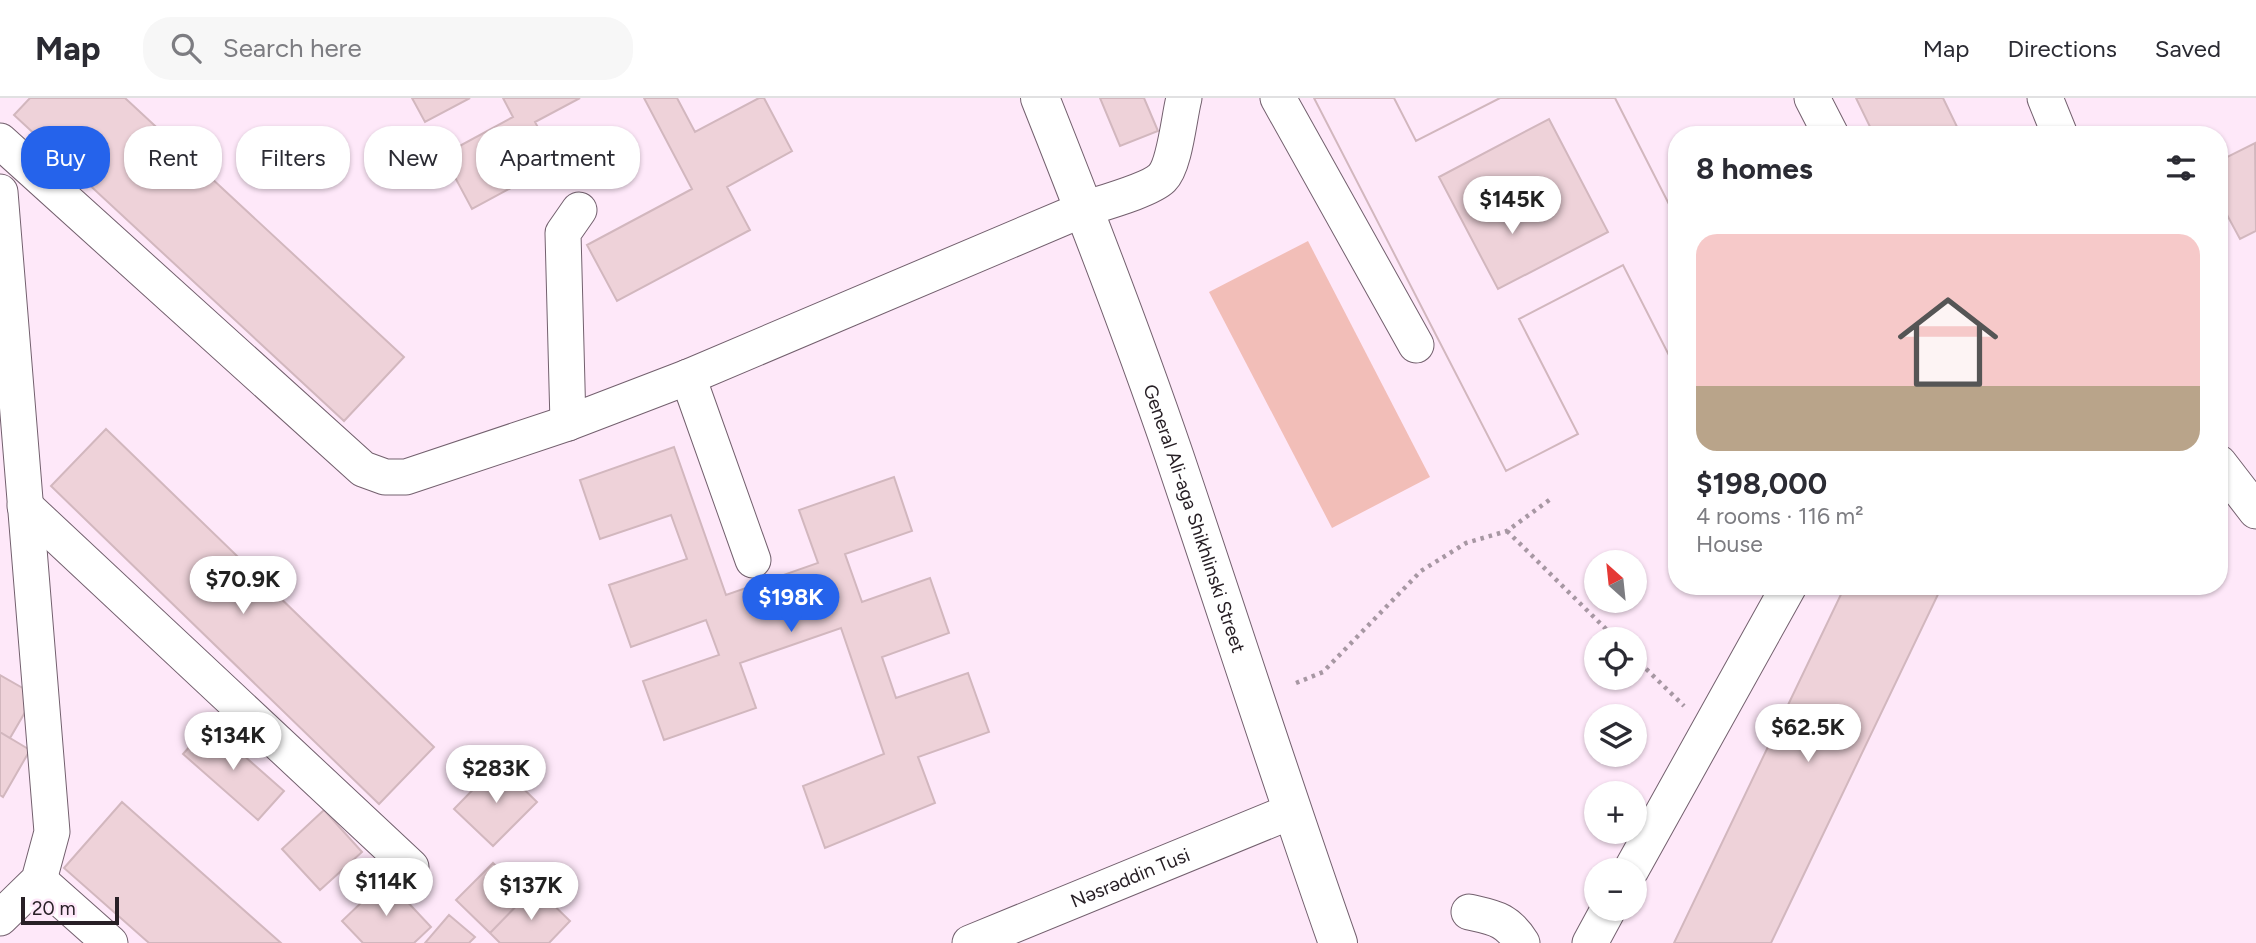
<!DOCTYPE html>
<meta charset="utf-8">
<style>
:root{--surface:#fff;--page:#f7f7f7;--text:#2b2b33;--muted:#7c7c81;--line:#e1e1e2;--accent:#2563eb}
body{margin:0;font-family:Figtree,sans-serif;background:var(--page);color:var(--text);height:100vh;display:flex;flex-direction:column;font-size:26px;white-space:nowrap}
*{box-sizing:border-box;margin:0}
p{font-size:23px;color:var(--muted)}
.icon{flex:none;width:38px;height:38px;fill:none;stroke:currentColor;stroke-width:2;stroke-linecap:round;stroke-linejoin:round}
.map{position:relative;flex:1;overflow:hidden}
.details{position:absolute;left:1668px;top:28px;width:560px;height:469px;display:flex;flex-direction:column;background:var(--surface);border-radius:28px;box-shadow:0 2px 5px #0004}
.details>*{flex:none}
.top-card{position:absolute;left:21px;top:28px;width:665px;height:63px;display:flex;gap:14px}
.needle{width:46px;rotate:333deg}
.fabs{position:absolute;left:1584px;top:452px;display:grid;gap:14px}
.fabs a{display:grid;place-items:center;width:63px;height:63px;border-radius:50%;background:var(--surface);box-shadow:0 2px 5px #0004;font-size:35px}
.scale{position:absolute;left:21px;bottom:18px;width:98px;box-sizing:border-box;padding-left:7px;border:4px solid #282026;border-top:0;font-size:19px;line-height:24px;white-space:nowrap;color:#282026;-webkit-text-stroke:5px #fee8f9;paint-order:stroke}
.price{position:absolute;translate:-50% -60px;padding:0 16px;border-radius:24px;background:#fff;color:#222;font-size:23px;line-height:46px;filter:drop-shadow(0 2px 4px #0008)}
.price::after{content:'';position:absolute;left:50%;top:42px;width:21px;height:16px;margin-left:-10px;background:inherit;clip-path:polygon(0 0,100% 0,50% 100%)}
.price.active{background:var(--accent);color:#fff}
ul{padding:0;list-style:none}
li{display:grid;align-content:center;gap:14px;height:371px;padding:0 28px}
li span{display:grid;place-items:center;height:217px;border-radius:21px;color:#555}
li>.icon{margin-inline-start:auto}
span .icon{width:126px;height:126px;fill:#fffc;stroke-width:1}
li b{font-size:30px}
h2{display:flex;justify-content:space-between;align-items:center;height:84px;padding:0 28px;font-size:30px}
.tag{padding:0 24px;border-radius:28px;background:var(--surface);box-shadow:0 2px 5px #0004;font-size:24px;line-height:63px}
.tag.active{background:var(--accent);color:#fff}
header{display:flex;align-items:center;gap:42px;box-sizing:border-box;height:98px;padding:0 35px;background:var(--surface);border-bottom:2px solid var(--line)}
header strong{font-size:33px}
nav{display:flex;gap:38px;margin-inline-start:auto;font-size:24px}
.search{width:490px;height:63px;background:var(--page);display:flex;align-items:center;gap:18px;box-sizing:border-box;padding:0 24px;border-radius:28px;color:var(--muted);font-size:26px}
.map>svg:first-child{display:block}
.green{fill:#f2beb8}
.building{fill:#eed2d9;stroke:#d2b7be;stroke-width:2;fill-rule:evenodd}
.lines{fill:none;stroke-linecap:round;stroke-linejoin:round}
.minor-casing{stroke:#73606e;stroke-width:37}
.major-casing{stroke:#73606e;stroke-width:40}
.path{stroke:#a797a3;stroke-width:4.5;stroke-dasharray:3.5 5;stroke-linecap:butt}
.minor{stroke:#fff;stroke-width:35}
.major{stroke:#fff;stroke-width:38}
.labels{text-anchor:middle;stroke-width:6;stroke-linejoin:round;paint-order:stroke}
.street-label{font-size:19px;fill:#282026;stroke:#fee8f9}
</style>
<header>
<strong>Map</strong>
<div class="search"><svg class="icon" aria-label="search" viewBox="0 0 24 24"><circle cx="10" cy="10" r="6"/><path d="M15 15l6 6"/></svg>Search here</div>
<nav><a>Map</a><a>Directions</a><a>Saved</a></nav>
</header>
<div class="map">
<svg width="2256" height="845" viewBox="0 0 2256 845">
<rect width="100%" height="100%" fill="#fee8f9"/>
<path class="green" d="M1308,143L1430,379L1332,430L1209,194Z"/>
<path class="building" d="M30,0H125L404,259L344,323L14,17Z
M412,0H470L425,24Z
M503,0H580L535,24L557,65L472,111L443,57L513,19Z
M644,0H677L695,34L759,0H764L792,53L727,89L750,132L617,203L587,147L692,91Z
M1100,0H1144L1158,33L1120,48Z
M1314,0H1394L1416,43L1500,0H1615L1676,120V271L1623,167L1519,221L1578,336L1506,373ZM1549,21L1608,134L1498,191L1439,79Z
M1314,0H1394L1416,43L1500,0H1615L1676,120V271L1623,167L1519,221L1578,336L1506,373Z
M1856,0H1943L1961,37H1874Z
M2255,45L2256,133L2240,141L2219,102V63Z
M106,331L434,649L379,706L51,388Z
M674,349L726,497L818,465L799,412L894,379L912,433L845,456L862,504L930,480L949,535L882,559L896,600L968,575L989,634L918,659L935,705L825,750L803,688L884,656L841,530L740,565L756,610L664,642L643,583L719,557L706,522L631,549L609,487L687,461L671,417L600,441L580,382Z
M1845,488H1942L1771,845H1674Z
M0,577L35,597L10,640L0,634Z
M209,627L284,693L258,722L183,656Z
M0,634L30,652L3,699L0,697Z
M498,666L537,704L493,748L454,711Z
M122,704L281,845H149L64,770Z
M324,712L362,754L320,792L282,751Z
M493,765L526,798L490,835L456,802Z
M386,781L431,829L414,845H363L342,823Z
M535,789L570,823L549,845H500L490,835Z
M449,817L475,839L469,845H425Z"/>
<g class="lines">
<defs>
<g id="minor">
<path d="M1278,0L1416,247"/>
<path d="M1812,0L1831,37"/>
<path d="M2045,0L2060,37"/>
<path d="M0,43L363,371L385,379H406L568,325L688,279L1084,111C1102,105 1150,92 1162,80C1175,67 1179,19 1184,0"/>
<path d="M0,94L52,734L39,782L0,820"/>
<path d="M688,279L753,462"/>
<path d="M568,325L563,135L579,112"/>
<path d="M2219,365L2256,413"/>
<path d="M25,408L411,769"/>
<path d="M1631,772L1789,488"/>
<path d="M39,782L110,845"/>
<path d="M1469,814C1495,820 1507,821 1522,845"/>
<path id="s1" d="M970,845L1292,713"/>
<path d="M1590,845L1609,810"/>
</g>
<g id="major">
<path id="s2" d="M1040,0C1087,118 1133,237 1174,357C1229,520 1281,683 1338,845"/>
</g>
</defs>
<use href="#minor" class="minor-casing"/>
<use href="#major" class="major-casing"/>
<path class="path" d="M1507,433L1616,541
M1634,559L1684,608
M1296,585L1323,574L1421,473L1466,445L1507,433L1552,400"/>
<use href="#minor" class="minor"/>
<use href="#major" class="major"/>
</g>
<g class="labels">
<g class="street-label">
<text dy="7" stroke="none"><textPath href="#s2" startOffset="448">General Ali-aga Shikhlinski Street</textPath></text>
<text dy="7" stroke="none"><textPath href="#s1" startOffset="173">Nəsrəddin Tusi</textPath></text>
</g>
</g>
</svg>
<div class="fabs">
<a><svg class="needle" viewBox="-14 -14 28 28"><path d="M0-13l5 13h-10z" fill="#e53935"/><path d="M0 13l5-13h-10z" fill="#7c7c81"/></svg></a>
<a><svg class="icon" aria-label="locate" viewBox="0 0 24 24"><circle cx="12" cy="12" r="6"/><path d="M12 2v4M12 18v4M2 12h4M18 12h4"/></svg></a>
<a><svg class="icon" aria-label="layers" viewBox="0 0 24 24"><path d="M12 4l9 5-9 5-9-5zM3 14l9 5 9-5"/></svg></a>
<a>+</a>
<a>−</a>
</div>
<div class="scale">20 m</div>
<b class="price" style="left:1512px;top:138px">$145K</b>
<b class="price" style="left:243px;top:518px">$70.9K</b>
<b class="price active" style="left:791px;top:536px">$198K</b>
<b class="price" style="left:1808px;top:666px">$62.5K</b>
<b class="price" style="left:233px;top:674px">$134K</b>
<b class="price" style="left:496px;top:707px">$283K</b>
<b class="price" style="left:386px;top:820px">$114K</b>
<b class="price" style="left:531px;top:824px">$137K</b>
<div class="top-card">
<a class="tag active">Buy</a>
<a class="tag">Rent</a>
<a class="tag">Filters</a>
<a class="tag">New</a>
<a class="tag">Apartment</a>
</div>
<section class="details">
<h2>8 homes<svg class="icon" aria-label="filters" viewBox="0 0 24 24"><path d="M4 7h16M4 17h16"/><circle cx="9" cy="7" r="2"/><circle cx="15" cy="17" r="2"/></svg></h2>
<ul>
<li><span style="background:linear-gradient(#f6c9c9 70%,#b9a48a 0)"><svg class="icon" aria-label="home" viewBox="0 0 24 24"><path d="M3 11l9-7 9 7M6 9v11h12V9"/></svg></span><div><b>$198,000</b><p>4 rooms · 116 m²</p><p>House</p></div></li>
</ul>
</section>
</div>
